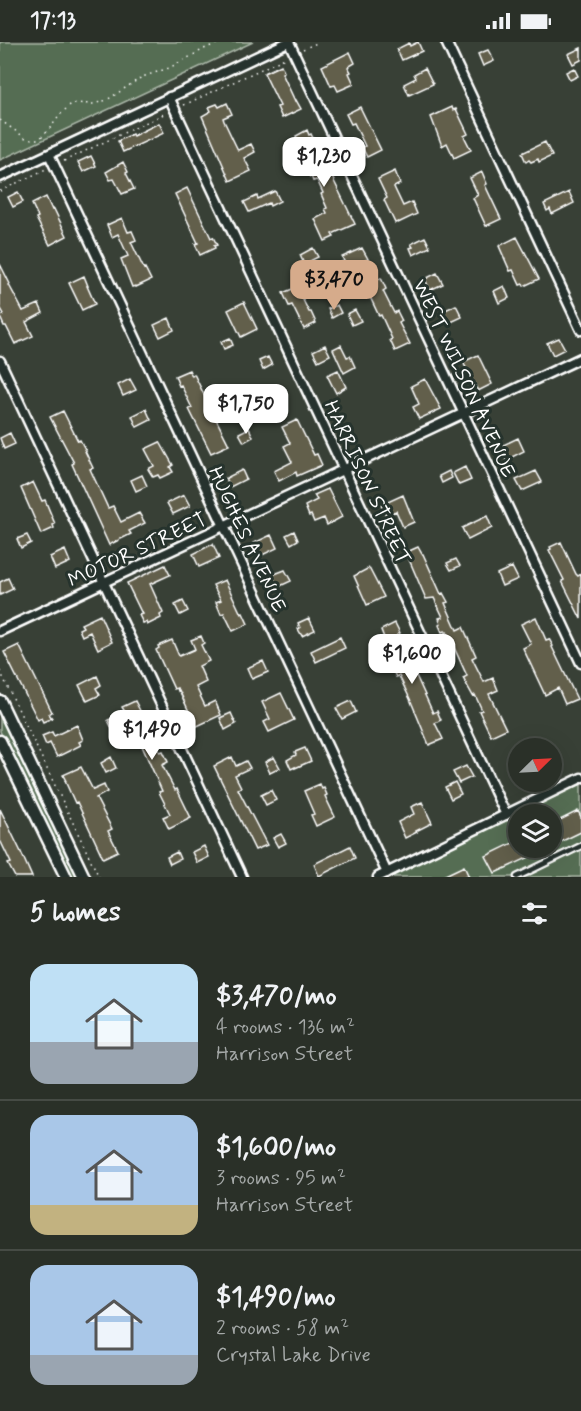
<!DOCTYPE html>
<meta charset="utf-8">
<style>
:root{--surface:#2a3028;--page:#363c34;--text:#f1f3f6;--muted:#a5a9a8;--line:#464b45;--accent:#d6ab8b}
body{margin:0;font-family:Mynerve,sans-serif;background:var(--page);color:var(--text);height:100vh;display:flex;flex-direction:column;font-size:22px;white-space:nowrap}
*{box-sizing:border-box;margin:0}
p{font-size:20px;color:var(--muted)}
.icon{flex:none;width:33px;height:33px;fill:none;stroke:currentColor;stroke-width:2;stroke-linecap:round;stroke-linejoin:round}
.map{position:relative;height:835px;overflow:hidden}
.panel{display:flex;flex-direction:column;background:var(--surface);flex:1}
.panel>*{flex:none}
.needle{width:39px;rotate:66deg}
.tools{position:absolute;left:508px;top:696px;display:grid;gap:12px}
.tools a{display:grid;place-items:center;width:54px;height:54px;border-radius:50%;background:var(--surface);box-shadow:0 6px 24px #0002,0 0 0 2px var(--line);font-size:30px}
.price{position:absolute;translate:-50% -51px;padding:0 14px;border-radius:12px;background:#fff;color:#222;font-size:20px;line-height:39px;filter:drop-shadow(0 2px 3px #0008)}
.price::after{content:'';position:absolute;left:50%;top:36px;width:18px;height:14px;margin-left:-9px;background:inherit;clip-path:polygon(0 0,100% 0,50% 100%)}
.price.selected{background:var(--accent);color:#111}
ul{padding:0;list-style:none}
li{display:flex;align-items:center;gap:18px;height:150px;padding:0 30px}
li+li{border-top:2px solid var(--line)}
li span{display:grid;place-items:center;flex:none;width:168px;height:120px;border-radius:18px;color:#555}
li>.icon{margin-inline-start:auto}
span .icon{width:72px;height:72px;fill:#fffc;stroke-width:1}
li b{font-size:26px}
h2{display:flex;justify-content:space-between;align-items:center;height:72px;padding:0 30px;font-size:26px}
.status{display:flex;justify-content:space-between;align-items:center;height:42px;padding:0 30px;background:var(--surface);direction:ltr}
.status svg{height:16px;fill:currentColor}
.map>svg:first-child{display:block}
.green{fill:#556d52;stroke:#aab6a8;stroke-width:1.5;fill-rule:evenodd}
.building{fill:#625e4b;stroke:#fff;stroke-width:1.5}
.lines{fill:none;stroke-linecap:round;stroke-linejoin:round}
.service-casing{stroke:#fff;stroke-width:9}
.minor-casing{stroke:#fff;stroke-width:13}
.tertiary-casing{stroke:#fff;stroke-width:15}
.path{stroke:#fff;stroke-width:1.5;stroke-dasharray:1.5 4.5;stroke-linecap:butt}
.service{stroke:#26332d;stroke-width:4.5}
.minor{stroke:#26332d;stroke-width:8}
.tertiary{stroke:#26332d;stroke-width:10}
.labels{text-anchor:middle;stroke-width:6;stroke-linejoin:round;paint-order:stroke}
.street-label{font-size:20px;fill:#fff;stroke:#26332d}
</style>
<div class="status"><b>17:13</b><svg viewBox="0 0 49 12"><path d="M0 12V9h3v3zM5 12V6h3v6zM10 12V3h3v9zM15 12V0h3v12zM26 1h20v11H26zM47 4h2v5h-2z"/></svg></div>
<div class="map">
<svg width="581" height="835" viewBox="0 0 581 835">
<rect width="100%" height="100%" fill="#384036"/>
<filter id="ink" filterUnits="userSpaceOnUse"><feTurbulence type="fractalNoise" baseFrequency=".0167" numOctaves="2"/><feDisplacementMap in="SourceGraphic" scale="12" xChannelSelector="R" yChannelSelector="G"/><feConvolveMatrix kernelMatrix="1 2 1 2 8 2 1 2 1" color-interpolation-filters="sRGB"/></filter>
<g filter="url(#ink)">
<path class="green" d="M0,0H253L0,118Z
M0,670L79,835H72L66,826L0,689Z
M581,742V835H389ZM519,772H552V806H519Z"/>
<path class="building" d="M418,0L422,9L402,18L397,7L409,1L410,4Z
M581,6V18L573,22L568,12Z
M488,8L494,19L483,24L478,12Z
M350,10L355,21L348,25L351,30L349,31L354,42L338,49L335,43L331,44L322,24Z
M281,23L284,30L282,31L295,59L296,58L301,67L282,76L277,65L280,64L264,31Z
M425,26L433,42L409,53L404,42L416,36L414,32Z
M574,26L578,34L570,38L566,30Z
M227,61L232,72L223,76L224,79L235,102L238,108L251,102L255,110L244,116L251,129L230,139L202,74L211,69L209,65L217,62L219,65Z
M360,65L381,108L367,115L362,105L365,104L354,81L351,82L346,72Z
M452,65L453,68L456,67L468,92L464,94L471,108L454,116L447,101L442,104L431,75Z
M159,81L164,91L123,110L118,99L132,92L133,94Z
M307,88L309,93L311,92L355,182L332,192L334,195L325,199L315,177L327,171L325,167L327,166L321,152L323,151L317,138L313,139L311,134L310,135L295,104H296L295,100L298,99L296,94Z
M545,100L552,114L539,120L538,117L531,120L529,118L526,120L522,111Z
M91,114L96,124L83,130L78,120Z
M123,120L128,130L126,131L134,147L122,152L114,137L110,138L106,130Z
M395,129L400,142L394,145L403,164L412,160L417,172L398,181V180L395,181L384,158L387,156L378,137Z
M482,130L487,142L485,143L501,177L486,184L473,156L478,153L470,136Z
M187,146L211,196L213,195L217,203L214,204L215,206L200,213L195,202L198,201L175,152Z
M275,149L280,159L270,164L269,161L249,170L244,160L257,154L258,157Z
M18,150L23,160L13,165L8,155Z
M569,150L574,161L552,172L550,167L547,169L544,162Z
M46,155L52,168L54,167L67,194L50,203L36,176L38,175L32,162Z
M122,176L128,190L132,189L136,198L131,200L144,227L145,226L151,238L136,245L135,244L132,245L121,217L128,214L118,192L112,195L107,183Z
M425,195L430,205L413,213L410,206L413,205L411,202Z
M517,195L539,237L524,244L523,242L520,243L513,228L510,229L499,204Z
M313,206L318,215L304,222L300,213Z
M362,206L368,217L331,236L326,228L344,219L342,215Z
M0,222L10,242L9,243L23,269L39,262L43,271L26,280L33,294L15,302L6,284H4L0,275L4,272L0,265Z
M437,231L443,242L430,248L425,237Z
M84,234L88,244H87L95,262L82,268L69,241Z
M381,236L386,247L383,249L394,271L397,269L402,279L399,281L410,302L395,309L390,298L392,297L381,273L379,274L370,255L367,256L361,246Z
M504,244L509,256L499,261L494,249Z
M297,245L299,249L304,246L307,254L302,256L309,270H311L316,281L304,287L292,263L289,264L283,251Z
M244,260L257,287L241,295L228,268Z
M337,263L341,271L332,276L328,267Z
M456,263L462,275L449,281L443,269Z
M355,268L361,279L352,283L347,272Z
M169,276L174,288L160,295L154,283Z
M230,296L233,303L224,307L221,300Z
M559,296L565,307L553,313L547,301Z
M325,303L330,313L318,319L313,309Z
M341,303L347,315L350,314L355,325L344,331L333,307Z
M478,313L492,342L478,349L463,320Z
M268,315L272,323L263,328L259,319Z
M189,328L192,334L194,332L210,365L222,360L225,368L214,373L229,403L211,411L189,367L192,366L181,343L179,344L175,334Z
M338,328L346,345L336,351L327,333Z
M130,337L136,348L123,354L118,343Z
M425,337L441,367L419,377L413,365L419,362L411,344Z
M146,367L151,378L137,385L132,374Z
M63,369L78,399L80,398L86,409H85L93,426L90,427L108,466L113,464L121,480L139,471L145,481L129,489L131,492L109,503L72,422L74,421L50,375Z
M297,378L314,413L317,412L322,423L297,434L296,430L279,439L274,429L292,420L284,404L290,401L282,385Z
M249,386L253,395L244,400L239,391Z
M10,391L15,402L4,407L0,396Z
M518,396L524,409L506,418L499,405Z
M160,400L173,423L170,425L173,430L160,436L158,433L153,435L148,427L154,424L145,407Z
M465,425L471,438L459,443L453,431Z
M242,428L246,437L230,445L226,436Z
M449,429L452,436L442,441L439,434Z
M536,429L542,440L522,449L516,438Z
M142,433L147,444L136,449L131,438Z
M33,440L42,459L45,458L55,482L53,483L54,486L41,492L21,446Z
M328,447L342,475L327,483L324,476L314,480L311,473L309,474L305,464L317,458L314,453Z
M184,453L190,464L173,472L167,461Z
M403,453L414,480L403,485L396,469L386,473L381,463Z
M487,474L492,486L468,498L462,486Z
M294,489L298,498L291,502L286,493Z
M27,493L31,501L21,506L17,497Z
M271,493L277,506L260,514L254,501Z
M561,500L576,532L578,534L581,532V577L562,539L564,538L549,508L551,507L550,505Z
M213,502L219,516L199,525L193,512Z
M418,505L422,512H423L441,552L443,551L448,560L445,561L457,588L463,585L476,614L472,616L484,640L493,636L498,648L489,652L506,687L491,694L479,669L482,668L475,653L473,654L463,636L467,634L447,590L445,591V589L442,590L439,583L441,582L439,576L443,575L434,556L426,557L408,515H409L407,510Z
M65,508L70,520L55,527L50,515Z
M456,517L460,524L451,528L447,521Z
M165,523L170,533L150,542L163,571L160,573L161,576L147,583L146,580L143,581L139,573L142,572L127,541Z
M512,525L518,537L502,544L497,532Z
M369,526L384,555L367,563L354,534Z
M285,528L291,539L278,545L272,533Z
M8,536L13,547L0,553V540Z
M225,538L241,572L243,571L248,582L233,589L224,571L221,572L216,560L221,558L213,543Z
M183,559L188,569L180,573L175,563Z
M100,573L112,600L98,607L90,590L82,594L79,587L83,585L81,582Z
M536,575L546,598L549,597L553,604L552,605L577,657L565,662L558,646L545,653L523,606L531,602L521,582Z
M309,576L315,588L302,594L298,587L300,586L298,581Z
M395,581L400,591L397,593L408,617L411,615L416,626L413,627L424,651L433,671L437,669L441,678L435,681L443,697L429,703L410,657L399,634L396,635L391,625L395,623L385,601H386L381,588Z
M201,594L204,601L201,603L209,619L199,624L206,640L196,645L205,664L215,659L221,673L193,686L188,676L191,674L179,648L178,649L177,646L174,647L156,608L159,606L158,604L172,598L179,614L195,607L191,598Z
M340,595L345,606L316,620L311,609Z
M19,603L52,670L49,672L52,676L43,680L41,676L38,678L4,610Z
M263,619L268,630L252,637L247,626Z
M97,634L101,643L96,646L100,653L87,659L79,643Z
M281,651L294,678L269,690L264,680L270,677L262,660Z
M135,659L147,682L149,681L152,688L149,690L160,710L163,709L168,720L162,723L175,748L177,747L191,776L169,787L163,775L170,772L159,750L162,749L138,695L133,698L128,687L115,693L108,678L125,670L122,665Z
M351,659L356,670L342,677L336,666Z
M231,671L236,682L225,688L220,676Z
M77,683L83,698L79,700L81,703L57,715L50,701L46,703L42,694L52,690L54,694Z
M305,706L311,719L295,726V725L291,727L287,718L296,713L295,710Z
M111,715L116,726L106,731L101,721Z
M232,715L236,724L246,719L250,726L235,733L241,745L238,747L267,803L255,808L214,724Z
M274,715L280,726L270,731L265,720Z
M466,724L472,735L459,741L453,730Z
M81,725L93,748L104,743L107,750L96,756L112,787L108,789L118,809L103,816L77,760L75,761L65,739H66L63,733Z
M455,740L461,752L451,757L445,745Z
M320,742L322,747L324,746L327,753L325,754L335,775L316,784L311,773L314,772L304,749Z
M271,748L276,758L266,763L261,753Z
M422,760L432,781L416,789L417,790L405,796L398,780L414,772L411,765Z
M0,767L20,808L32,835H15L8,822L11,821L0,798Z
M578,769L581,775V790L552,804V782Z
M281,792L286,801L278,805L273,796Z
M519,798V806H549L495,831L486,814Z
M204,804L209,815L197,821L192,810Z
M350,804L355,816L319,834L314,822Z
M177,810L180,817L170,822L167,815Z
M464,824L469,835H441Z"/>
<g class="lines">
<defs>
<path id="service" d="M517,835L581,804"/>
<path id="minor" d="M289,0L581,621
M446,0L581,288
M169,55L506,773
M49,112L387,831
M0,135L288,0
M0,319L242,835
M0,589L581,316
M378,835L581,736"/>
<path id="tertiary" d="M0,659L84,835
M0,699L66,835"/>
</defs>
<use href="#service" class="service-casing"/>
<use href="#minor" class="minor-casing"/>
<use href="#tertiary" class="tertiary-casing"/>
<path class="path" d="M303,7L319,0
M184,63L285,16
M0,78L27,97H39L48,89L60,73L72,61L94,62L107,58L142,35L169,26L206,6L221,0
M64,119L166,71
M0,149L46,127
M0,629L99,835"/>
<use href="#service" class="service"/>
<use href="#minor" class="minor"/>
<use href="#tertiary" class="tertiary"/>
</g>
</g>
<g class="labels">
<g class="street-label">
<text transform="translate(465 336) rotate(65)" y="7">WEST WILSON AVENUE</text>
<text transform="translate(368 440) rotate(65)" y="7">HARRISON STREET</text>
<text transform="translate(248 497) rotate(65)" y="7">HUGHES AVENUE</text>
<text transform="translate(137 507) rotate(-25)" y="7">MOTOR STREET</text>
</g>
</g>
</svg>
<div class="tools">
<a><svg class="needle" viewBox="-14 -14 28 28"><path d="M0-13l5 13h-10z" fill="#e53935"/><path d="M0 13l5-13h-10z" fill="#a5a9a8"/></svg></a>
<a><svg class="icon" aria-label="layers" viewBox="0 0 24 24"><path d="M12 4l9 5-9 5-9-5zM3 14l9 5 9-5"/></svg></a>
</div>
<b class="price" style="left:324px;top:146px">$1,230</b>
<b class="price selected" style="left:334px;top:269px">$3,470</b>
<b class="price" style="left:246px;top:393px">$1,750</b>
<b class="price" style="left:412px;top:643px">$1,600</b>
<b class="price" style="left:152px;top:719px">$1,490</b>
</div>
<section class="panel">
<h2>5 homes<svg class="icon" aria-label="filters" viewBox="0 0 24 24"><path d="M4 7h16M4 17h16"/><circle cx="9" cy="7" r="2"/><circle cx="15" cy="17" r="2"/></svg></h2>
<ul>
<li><span style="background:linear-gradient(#bfe0f5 65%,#9aa5b1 0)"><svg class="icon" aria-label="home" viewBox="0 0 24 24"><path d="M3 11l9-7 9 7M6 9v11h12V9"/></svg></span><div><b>$3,470/mo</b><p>4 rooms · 136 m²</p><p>Harrison Street</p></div></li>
<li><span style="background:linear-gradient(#a9c7e8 75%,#c2b280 0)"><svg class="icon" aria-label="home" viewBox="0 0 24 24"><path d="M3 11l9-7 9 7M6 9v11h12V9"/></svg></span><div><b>$1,600/mo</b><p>3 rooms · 95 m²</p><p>Harrison Street</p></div></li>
<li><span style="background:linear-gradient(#a9c7e8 75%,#9aa5b1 0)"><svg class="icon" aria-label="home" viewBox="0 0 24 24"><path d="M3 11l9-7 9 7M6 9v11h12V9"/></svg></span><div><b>$1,490/mo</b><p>2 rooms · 58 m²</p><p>Crystal Lake Drive</p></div></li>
</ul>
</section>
